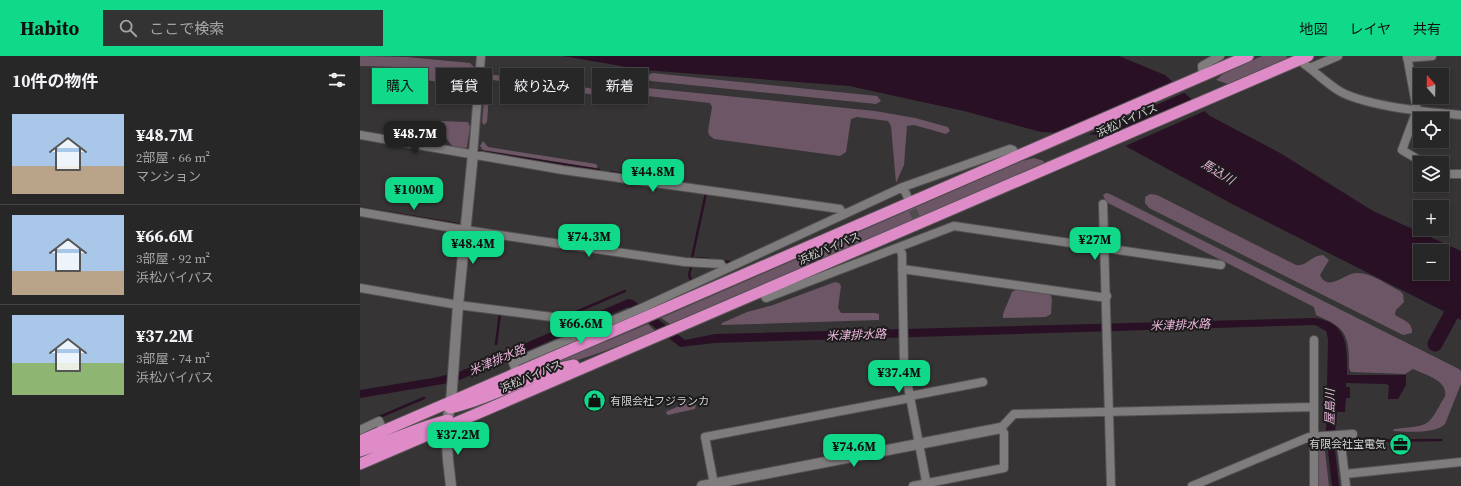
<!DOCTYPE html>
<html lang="ja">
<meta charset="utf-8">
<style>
:root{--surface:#282728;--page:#343334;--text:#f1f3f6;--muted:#a5a5a8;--line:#444445;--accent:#11d98a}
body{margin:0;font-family:"Source Serif 4","Noto Sans JP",serif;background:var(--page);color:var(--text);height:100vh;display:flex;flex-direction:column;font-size:15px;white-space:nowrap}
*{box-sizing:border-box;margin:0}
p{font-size:13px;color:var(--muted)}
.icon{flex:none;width:22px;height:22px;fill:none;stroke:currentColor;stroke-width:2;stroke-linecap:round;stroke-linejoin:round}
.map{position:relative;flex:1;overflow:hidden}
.panel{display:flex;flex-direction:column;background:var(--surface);width:360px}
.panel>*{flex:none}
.hud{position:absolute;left:12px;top:12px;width:380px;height:36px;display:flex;gap:8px}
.needle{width:26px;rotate:340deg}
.fabs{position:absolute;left:1053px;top:12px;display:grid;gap:8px}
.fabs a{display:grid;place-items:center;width:36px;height:36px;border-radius:0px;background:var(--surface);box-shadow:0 2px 6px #0003,0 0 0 1px var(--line);font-size:20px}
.price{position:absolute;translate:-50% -34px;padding:0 9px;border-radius:8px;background:var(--accent);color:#111;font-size:13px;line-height:26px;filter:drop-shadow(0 1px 2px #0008)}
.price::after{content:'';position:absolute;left:50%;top:24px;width:12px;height:9px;margin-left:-6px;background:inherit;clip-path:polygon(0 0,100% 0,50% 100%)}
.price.current{background:#222;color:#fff}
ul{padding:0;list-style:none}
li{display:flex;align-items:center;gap:12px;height:100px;padding:0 12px}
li+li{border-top:1px solid var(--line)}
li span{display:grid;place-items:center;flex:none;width:112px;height:80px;border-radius:0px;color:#555}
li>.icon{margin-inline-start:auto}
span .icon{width:48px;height:48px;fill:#fffc;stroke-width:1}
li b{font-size:17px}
h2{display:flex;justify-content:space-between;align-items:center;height:48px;padding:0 12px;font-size:17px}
.tag{padding:0 14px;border-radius:0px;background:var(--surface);box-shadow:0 2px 6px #0003,0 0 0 1px var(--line);font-size:14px;line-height:36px}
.tag.current{background:var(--accent);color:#111}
header{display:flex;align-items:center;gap:24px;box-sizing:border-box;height:56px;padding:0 20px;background:var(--accent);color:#111}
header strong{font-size:19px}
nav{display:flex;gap:22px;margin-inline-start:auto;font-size:14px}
.search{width:280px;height:36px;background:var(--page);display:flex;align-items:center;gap:10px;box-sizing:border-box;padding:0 14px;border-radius:0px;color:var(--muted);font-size:15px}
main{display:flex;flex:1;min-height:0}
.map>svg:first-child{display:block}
.green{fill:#6d5766}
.water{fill:#2a1024;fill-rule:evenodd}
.pier{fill:#363435}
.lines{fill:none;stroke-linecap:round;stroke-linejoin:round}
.stream{stroke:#2a1024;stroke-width:2.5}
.river{stroke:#2a1024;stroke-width:15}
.minor-tunnel{stroke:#4e4c4d;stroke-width:8;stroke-dasharray:8 4;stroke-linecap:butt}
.minor-casing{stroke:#545253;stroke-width:10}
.tertiary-casing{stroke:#545253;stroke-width:12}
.trunk-casing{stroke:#545253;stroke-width:13}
.minor{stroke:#7f7c7e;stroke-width:8}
.tertiary{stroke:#7f7c7e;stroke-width:10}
.trunk{stroke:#df8bc8;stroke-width:11}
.labels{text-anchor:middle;stroke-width:4;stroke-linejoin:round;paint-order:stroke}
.street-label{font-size:11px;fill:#d3d1d2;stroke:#1d1c1d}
.poi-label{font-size:11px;fill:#d3d1d2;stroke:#1d1c1d;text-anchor:start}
.water-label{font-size:12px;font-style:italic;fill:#edb5dc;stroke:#1d1c1d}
</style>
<header>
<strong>Habito</strong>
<div class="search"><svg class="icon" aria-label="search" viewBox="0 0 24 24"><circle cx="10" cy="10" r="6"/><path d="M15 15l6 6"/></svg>ここで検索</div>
<nav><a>地図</a><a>レイヤ</a><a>共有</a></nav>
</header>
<main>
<section class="panel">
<h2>10件の物件<svg class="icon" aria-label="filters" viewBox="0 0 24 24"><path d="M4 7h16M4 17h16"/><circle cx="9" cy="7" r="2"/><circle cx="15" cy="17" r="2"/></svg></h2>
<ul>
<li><span style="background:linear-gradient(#a9c7e8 65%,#b9a48a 0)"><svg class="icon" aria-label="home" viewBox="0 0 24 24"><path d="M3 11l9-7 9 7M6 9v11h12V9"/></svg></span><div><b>¥48.7M</b><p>2部屋 · 66 m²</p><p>マンション</p></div></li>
<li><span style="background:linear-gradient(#a9c7e8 70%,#b9a48a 0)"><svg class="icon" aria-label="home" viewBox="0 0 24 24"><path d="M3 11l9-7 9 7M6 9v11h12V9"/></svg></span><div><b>¥66.6M</b><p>3部屋 · 92 m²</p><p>浜松バイパス</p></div></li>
<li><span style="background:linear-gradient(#a9c7e8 60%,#8fb573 0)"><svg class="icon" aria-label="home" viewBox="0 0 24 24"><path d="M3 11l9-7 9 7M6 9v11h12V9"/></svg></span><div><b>¥37.2M</b><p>3部屋 · 74 m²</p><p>浜松バイパス</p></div></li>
</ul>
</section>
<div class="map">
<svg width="1101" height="430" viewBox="0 0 1101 430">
<rect width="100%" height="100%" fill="#363435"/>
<path class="green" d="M0,0L47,1L110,7L114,11L113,26L111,30H108L44,21L41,19V13L38,11L0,10Z
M902,0H926L928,2L868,28L856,24L863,18Z
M292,17L517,40L521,45L516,48L291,25L288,24L287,20Z
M128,18L271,38L274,42L270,44L133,24L130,27L127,66L124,69L122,66L126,21Z
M287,32L515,55L555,62L588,71L590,75L586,78L554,69L547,70L544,109L536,127L531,70L528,65L497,61L491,63L486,96L480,100L354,83L349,79L348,75L352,51L350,47L287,40L282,35Z
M79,65L108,66L110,71L107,91L103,93L93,91L86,82L77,79L76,74Z
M123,85L128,91L236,108L238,111L235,112L123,94L120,90Z
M674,102L684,105L683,108L310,268L301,262L662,105Z
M746,137L750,138L1099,313L1101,315V328L1085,368C1075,378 1047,376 1033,375L1034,373C1071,369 1067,372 1085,340C1088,324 1065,319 1053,313L1045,318L991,316C988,312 989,309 989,304C989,275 981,270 956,259L954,251L746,146L743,139Z
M790,138L797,139L936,209C946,211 952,199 963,199L969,204L960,219C968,237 985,217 996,217C1011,216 1027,229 1040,235L1043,238L1044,246L1036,254L1035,259C1043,264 1053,266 1052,277L1043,279L789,152L785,147V141Z
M475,226L479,227L481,230L478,252L481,257H515L519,258V264L361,269L362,267L387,256L413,249Z
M657,233L690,237L692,243L691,258L686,261L643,262V258L652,236Z
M288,268L295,275C252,293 215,307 169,317Z
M332,345L336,348L335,353L308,359L306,357L307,355Z
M960,385L964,387L969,430H958V388Z"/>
<path class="water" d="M203,0H759L805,19L850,60L920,97L1013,155L1101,195V264L874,149L745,79L681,76L604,55L489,30L284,14ZM1060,195H1082V217H1060Z
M268,243L273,244L325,284L355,278L955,262C989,267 987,292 987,319H1046V329L1038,343H1028L1029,329L1025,328L986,327V331H990V342H986L985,356H977L974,385L979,430H972L966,377L968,283L966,275L955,269L354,287L320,291L268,251L95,326L0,342V334L73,322L99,316Z"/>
<path class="pier" d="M814,25L826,36L725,80L692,78Z
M835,43L847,54L763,91L747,82Z"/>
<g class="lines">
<path class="stream" d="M117,95L239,114
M250,116L269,119
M273,119L322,127
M0,152L98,168
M332,202L346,137
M333,202L349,203
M360,205L370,206
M331,211L329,219L331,224
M201,259L207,260L265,235
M136,288L140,257
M17,362L64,342
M993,385L1081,384"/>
<path class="river" d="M1075,288L1100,242"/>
<path class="minor-tunnel" d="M548,143L561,173"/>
<defs>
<path id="minor" d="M1047,0L1057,54L1042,94L1064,107
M1047,2L1072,0
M944,8C957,17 967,28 981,36C1008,50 1069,57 1101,59
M950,12L978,0
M843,20L842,10L860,0
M0,79L203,114L480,153L483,159
M113,98L121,0
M1082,118H1101
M543,131L547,140
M743,148L751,430
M0,156L105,174L325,206L361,208L364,214
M539,191L542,198L544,309L567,430
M542,213L740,241L747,240
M0,232L98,249L200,262
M402,235L406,242L594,170L861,209
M954,284V430
M157,317L153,307L284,251L543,131L650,93L653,94L656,101
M550,340L623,326
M0,374L19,365L23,375
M980,379L986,430
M985,418L1101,406
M354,428L345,381L550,342
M553,430L644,412V377L641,372L654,358L954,351
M832,430L949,381L993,378"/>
<path id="tertiary" d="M91,430L88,404L86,371L91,346L98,249L113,98
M342,430L641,372"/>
<path id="trunk" d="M90,352C132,343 171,317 214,309
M0,385L888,0
M0,395C30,386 57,371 88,364
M0,408L948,0"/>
</defs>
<use href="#minor" class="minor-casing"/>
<use href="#tertiary" class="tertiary-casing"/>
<use href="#trunk" class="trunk-casing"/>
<use href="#minor" class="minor"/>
<use href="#tertiary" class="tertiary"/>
<use href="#trunk" class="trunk"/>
</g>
<defs>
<symbol id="shop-disc" viewBox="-11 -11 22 22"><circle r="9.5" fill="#11d98a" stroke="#1d1c1d"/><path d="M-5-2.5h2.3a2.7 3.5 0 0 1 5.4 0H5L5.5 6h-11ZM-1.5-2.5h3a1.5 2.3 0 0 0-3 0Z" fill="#111"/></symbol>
<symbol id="office-disc" viewBox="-11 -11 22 22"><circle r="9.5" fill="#11d98a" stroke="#1d1c1d"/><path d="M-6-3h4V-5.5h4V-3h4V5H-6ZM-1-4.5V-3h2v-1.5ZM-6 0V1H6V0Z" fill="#111"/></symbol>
</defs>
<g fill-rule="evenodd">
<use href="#shop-disc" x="222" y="332" width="25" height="25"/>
<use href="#office-disc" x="1028" y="376" width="25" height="25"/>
</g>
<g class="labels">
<g class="street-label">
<text transform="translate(767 64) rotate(-24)" y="4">浜松バイパス</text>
<text transform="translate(469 192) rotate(-23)" y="4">浜松バイパス</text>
<text transform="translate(171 320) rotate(-23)" y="4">浜松バイパス</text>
</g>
<g class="poi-label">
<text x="250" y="349">有限会社フジランカ</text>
<text x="1026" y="392" text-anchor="end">有限会社宝電気</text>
</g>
<g class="water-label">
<text transform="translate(858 116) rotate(31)" y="4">馬込川</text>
<text transform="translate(820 269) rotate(-2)" y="4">米津排水路</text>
<text transform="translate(496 279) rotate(-2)" y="4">米津排水路</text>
<text transform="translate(137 304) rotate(-23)" y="4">米津排水路</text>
<text transform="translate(970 351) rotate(-89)" y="4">屋島川</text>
</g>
</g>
</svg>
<div class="fabs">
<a><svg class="needle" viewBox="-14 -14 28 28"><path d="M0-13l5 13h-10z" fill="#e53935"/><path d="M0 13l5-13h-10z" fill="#a5a5a8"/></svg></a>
<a><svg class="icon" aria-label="locate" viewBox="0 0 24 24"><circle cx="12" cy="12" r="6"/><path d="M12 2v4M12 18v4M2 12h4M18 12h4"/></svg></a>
<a><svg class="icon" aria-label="layers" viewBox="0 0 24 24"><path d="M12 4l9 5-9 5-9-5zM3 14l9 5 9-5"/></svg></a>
<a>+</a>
<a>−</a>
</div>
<b class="price current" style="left:55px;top:99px">¥48.7M</b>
<b class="price" style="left:293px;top:137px">¥44.8M</b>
<b class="price" style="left:54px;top:155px">¥100M</b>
<b class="price" style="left:229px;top:202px">¥74.3M</b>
<b class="price" style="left:735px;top:205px">¥27M</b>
<b class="price" style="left:113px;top:209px">¥48.4M</b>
<b class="price" style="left:221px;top:289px">¥66.6M</b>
<b class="price" style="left:539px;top:338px">¥37.4M</b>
<b class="price" style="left:98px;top:400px">¥37.2M</b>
<b class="price" style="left:494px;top:412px">¥74.6M</b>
<div class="hud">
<a class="tag current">購入</a>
<a class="tag">賃貸</a>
<a class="tag">絞り込み</a>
<a class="tag">新着</a>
</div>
</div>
</main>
